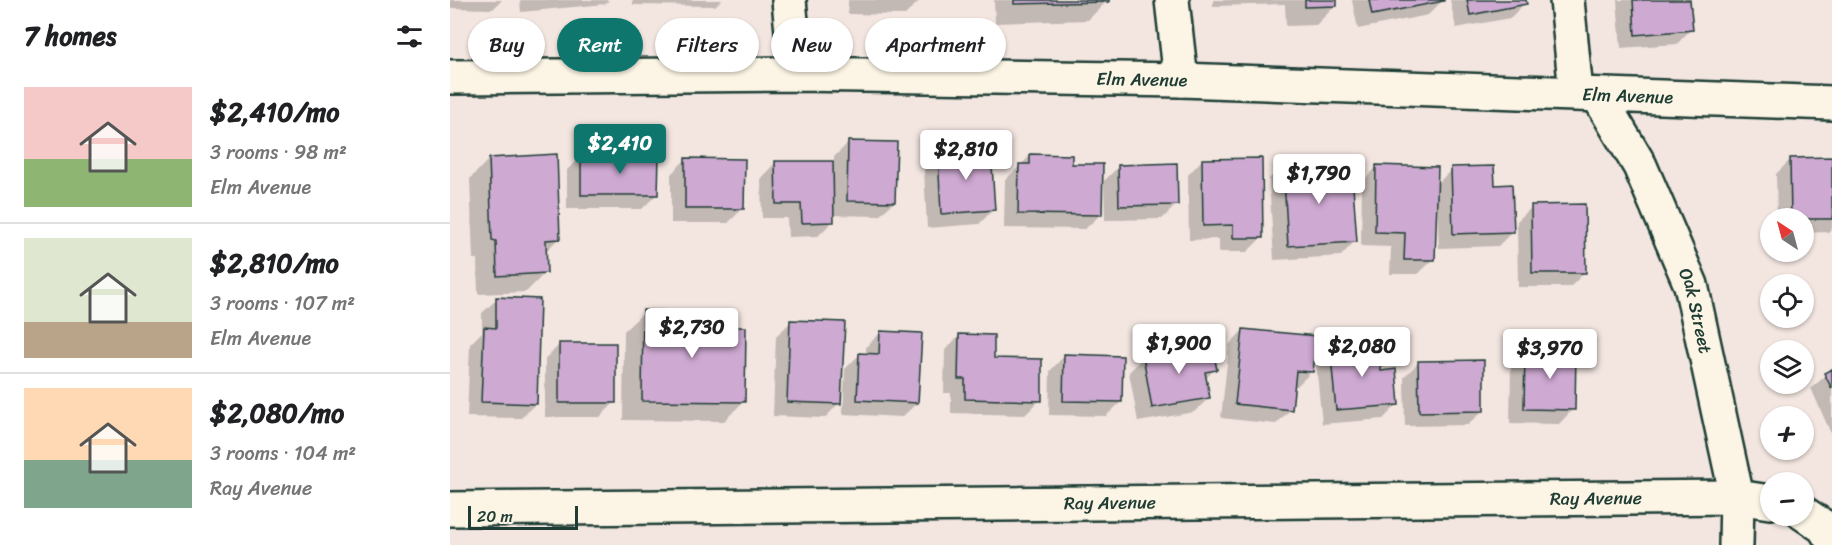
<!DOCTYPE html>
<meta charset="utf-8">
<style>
:root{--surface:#fff;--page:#f6f6f6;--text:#202124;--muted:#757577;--line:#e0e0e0;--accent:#0f766e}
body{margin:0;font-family:Sriracha,sans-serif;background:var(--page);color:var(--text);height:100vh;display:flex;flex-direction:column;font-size:22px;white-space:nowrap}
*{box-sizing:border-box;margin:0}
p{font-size:20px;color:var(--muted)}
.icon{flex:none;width:33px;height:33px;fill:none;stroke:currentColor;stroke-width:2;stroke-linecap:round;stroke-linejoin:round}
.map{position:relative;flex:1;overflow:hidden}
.panel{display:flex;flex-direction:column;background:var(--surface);width:450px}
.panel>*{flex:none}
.guide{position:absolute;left:18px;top:18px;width:570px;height:54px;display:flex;gap:12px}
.needle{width:39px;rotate:324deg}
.tools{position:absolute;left:1310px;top:208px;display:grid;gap:12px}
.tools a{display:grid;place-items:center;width:54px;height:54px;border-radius:50%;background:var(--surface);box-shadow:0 2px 4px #0004;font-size:30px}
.scale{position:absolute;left:18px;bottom:15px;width:110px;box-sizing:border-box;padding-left:6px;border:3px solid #1f3d34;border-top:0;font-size:16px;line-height:21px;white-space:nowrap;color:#1f3d34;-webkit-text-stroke:4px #fcf5e5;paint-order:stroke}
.price{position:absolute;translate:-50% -51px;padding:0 14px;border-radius:6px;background:#fff;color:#222;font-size:20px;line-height:39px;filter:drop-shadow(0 2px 3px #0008)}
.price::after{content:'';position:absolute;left:50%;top:36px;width:18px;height:14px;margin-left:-9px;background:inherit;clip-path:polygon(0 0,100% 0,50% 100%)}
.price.current{background:var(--accent);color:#fff}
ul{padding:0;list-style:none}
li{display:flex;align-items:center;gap:18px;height:150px;padding:0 24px}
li+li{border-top:2px solid var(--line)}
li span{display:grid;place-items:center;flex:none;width:168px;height:120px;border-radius:0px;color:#555}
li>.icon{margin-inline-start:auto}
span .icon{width:72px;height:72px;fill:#fffc;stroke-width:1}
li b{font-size:26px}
h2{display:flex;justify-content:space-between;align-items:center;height:72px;padding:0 24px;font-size:26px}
.tag{padding:0 21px;border-radius:27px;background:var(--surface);box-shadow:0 2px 4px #0004;font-size:21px;line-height:54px}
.tag.current{background:var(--accent);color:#fff}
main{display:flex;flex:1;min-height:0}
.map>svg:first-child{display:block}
.shadow{fill:#0003}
.building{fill:#cea9d2;stroke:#1f3d34;stroke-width:1.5}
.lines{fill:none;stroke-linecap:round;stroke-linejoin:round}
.minor-casing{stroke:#1f3d34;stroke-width:38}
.minor{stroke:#fcf5e5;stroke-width:33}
.labels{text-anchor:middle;stroke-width:4.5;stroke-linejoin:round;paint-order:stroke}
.street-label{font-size:18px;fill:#1f3d34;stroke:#fcf5e5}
</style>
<main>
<section class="panel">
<h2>7 homes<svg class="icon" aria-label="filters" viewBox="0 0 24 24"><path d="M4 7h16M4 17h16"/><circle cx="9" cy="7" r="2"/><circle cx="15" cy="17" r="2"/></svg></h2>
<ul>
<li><span style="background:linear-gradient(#f6c9c9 60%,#8fb573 0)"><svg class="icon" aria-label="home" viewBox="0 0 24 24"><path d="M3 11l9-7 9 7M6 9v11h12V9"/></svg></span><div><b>$2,410/mo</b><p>3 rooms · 98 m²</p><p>Elm Avenue</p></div></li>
<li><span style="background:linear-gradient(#dfe7d0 70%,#b9a48a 0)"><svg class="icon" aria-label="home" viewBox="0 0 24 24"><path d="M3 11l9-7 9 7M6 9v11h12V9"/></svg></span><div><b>$2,810/mo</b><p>3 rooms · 107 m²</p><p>Elm Avenue</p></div></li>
<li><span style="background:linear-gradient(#ffd9b3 60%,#7fa58c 0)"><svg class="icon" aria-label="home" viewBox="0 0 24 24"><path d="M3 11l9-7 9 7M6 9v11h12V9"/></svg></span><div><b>$2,080/mo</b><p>3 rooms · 104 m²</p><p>Ray Avenue</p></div></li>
</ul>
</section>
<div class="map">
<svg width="1382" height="545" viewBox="0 0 1382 545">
<rect width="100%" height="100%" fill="#f3e6e1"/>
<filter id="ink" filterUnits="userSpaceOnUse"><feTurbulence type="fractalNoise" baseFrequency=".0167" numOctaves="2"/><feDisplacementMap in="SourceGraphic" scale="12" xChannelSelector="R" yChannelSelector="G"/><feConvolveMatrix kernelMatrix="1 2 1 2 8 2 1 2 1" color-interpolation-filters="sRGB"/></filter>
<g filter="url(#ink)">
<path class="shadow" d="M0,0H52L43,9L0,8Z
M70,0H159L155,4L71,12Z
M183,0H272L265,6L183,5Z
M398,0H470L455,15L398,14Z
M544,0H657V1L638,20L545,23Z
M763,0H885L886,5L866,25L836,26L835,4L763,6Z
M902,0H992V1L978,15L908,29Z
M1000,0H1074L1075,3L1060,18L1006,28Z
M1167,0H1239L1241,29L1227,44L1171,48Z
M399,142L444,202L429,216L382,215V222L368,236L338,237L337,218H312L311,178L325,163L384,162V157Z
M508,149L544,209L529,224L477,228L474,170L488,155L503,154Z
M132,155L207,194L192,209H117V170Z
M580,156L621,165L650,215L635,229L554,228L555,180Z
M1382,158V228L1378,232L1353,233V219H1327L1326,174L1341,159Z
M39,159L109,238L95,252V273L76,292L28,294L27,259H23L20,179Z
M236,159L293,208L278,223H221V174Z
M752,160L812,237L797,252H769V239L739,240L738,175Z
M834,164L878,176L905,241L891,256L824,260L819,179Z
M669,166L726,205L712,219L655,220L654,181Z
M927,167L986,185L1002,169L1043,187L1062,232L1048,246L989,248L987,203H985L983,260L968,274H940L941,247L911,246L912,182Z
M1082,207L1135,272L1120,287H1068L1067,221Z
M47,299L85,404L71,418L17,417L20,344L32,332V313Z
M194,312L259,328L293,402L274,421L173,420L174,331Z
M341,322L389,403L375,418L323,416L326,336Z
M793,330L862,371L847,386H843L841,409L826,424L771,418L779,345Z
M431,332L467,403L452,417L393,414L395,369L410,354L416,355V347Z
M509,336L542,360L590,400L575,415L501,413V393H494L495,350Z
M109,345L165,402L150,417H95V359Z
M881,348L930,372L948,404L933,419L872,424L866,363Z
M1075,352L1123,409L1109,424L1060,423L1061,367Z
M614,356L671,402L656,416L599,415L600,371Z
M694,357L765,369L755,379L759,398L744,412L688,422L679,372Z
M969,362L1033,411L1018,425L955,426L954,377Z
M1382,371V436L1361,388Z"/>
<path class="building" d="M564,0H659V2L564,4Z
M855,0H887V6L855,7Z
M919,0H994V1L922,15Z
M1017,0H1076L1077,4L1020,15Z
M1183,0H1240L1243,30L1185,35Z
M398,141L447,142L445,202L397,201Z
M527,146L528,152L541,151L545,210L491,214L488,154L508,152L507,148Z
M107,154L110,239L96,240L97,273L47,276L46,241L42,240L39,158Z
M131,154L209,155L208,195H131Z
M580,154L622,155V164H653L652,215L568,214L569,164H580Z
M1382,157V219H1341L1340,158Z
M235,158L295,159L294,209H235Z
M812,158L813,238H783V225L753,226L752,159Z
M879,160V174L902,172L907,242L838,246L833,163Z
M325,161H383L384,222L352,223L351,204H326Z
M727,163L728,205L669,206L668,165Z
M926,165L988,167L985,260H954L955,233L925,232Z
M1044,166L1045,185L1062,184L1064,232L1003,234L1001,167Z
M1135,204L1136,273H1082L1081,205Z
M46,297L90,299L87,404L31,402L34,327L46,328Z
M193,310L261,312V327H296L295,402L192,401Z
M340,320L395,322L391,404L337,402Z
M793,329L867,336L863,372L846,371L842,410L785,404Z
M430,331L472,333L468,403L407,400L409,353L429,354Z
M509,334L544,335V358L592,359V401L515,399V379H508Z
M109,343H166V403H109Z
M929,343L931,371L946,369L949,405L886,410L880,347Z
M762,344L767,370L755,372L760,398L702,408L693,356Z
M1075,351L1126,352L1125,410L1074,409Z
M614,354L673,356L672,402L613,401Z
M1034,360V411L969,412L968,361Z
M1382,369V389L1374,373Z"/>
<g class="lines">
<defs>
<g id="minor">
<path d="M339,0L346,74"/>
<path d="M722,0L731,80"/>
<path d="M1117,0L1126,93"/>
<path id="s1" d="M0,77L346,74L731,80L1382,103"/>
<path id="s2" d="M1148,95L1190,166L1241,285L1287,497L1286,545"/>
<path id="s3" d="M0,509L1287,497L1320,502"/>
<path d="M1353,513L1374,527L1382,540"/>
</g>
</defs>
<use href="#minor" class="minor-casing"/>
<use href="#minor" class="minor"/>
</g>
</g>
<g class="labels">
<g class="street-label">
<text dy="6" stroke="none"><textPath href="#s1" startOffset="692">Elm Avenue</textPath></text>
<text dy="6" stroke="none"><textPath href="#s1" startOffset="1178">Elm Avenue</textPath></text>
<text dy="6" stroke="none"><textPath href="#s2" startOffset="238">Oak Street</textPath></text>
<text dy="6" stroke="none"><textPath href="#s3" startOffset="1146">Ray Avenue</textPath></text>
<text dy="6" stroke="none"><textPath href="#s3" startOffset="660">Ray Avenue</textPath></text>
</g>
</g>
</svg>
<div class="tools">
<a><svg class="needle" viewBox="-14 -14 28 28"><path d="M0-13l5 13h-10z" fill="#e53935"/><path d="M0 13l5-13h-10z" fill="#757577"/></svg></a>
<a><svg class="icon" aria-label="locate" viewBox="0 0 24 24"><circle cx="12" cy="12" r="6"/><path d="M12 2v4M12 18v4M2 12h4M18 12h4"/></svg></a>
<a><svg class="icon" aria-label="layers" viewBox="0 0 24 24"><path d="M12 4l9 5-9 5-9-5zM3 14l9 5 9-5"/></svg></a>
<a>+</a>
<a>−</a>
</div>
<div class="scale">20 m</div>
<b class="price current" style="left:170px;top:175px">$2,410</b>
<b class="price" style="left:516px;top:181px">$2,810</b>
<b class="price" style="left:869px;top:205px">$1,790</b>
<b class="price" style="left:242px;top:359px">$2,730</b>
<b class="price" style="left:729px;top:375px">$1,900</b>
<b class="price" style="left:912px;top:378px">$2,080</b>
<b class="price" style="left:1100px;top:380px">$3,970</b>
<div class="guide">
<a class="tag">Buy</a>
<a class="tag current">Rent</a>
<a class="tag">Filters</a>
<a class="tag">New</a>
<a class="tag">Apartment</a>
</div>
</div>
</main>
